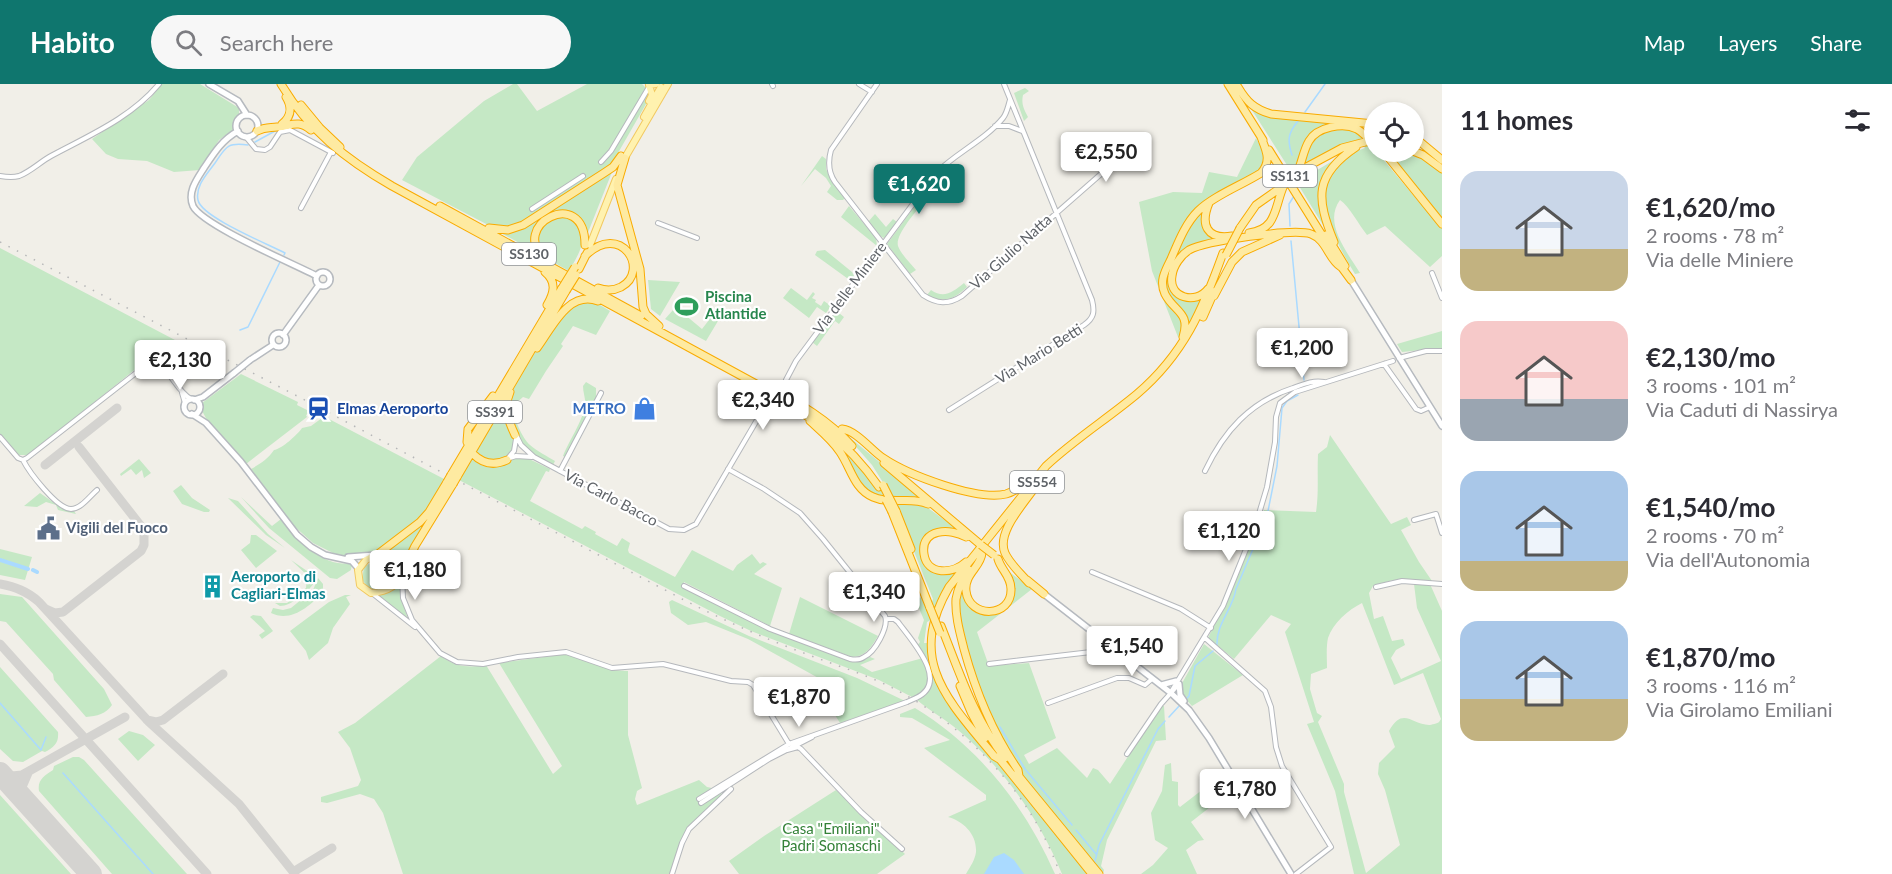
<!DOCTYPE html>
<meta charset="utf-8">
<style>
:root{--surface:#fff;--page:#f7f7f7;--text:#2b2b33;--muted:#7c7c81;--accent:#0f766e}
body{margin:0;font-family:Lato,sans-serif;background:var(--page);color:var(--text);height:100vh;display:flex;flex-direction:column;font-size:22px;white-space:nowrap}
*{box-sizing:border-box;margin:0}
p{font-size:20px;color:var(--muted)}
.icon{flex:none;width:33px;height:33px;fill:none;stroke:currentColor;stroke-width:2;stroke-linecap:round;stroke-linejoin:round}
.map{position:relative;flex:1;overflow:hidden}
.sheet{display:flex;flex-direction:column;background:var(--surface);width:450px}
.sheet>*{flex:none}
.controls{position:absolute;left:1364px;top:18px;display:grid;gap:12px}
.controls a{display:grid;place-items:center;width:60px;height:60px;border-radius:50%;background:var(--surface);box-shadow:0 3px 9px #0003;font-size:30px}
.price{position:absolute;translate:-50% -51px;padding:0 14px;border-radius:6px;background:#fff;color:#222;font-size:20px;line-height:39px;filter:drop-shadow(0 2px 3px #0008)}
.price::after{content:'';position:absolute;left:50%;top:36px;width:18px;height:14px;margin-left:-9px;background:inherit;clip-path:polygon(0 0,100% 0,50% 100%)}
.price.on{background:var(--accent);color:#fff}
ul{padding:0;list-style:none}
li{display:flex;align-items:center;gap:18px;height:150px;padding:0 18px}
li span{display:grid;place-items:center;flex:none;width:168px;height:120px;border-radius:18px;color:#555}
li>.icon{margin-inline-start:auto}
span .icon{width:72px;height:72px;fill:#fffc;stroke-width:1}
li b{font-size:26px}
h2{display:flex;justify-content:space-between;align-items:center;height:72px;padding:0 18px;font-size:26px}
header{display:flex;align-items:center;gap:36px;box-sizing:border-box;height:84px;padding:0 30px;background:var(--accent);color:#fff}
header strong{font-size:28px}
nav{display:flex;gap:33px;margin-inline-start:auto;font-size:21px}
.search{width:420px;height:54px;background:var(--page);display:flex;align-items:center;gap:15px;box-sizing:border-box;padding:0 21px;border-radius:33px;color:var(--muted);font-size:22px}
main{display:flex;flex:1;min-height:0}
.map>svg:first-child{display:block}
.green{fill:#c5e8c5;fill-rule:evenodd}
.water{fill:#aadaff}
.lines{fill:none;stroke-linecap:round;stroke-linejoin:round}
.stream{stroke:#aadaff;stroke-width:1.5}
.canal{stroke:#aadaff;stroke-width:4}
.taxiway{stroke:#d4d3d0;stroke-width:9}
.runway{stroke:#d4d3d0;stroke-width:22}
.minor-casing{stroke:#b5b8bc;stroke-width:6}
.secondary-casing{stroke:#b6babf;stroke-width:8}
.primary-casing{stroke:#f2c960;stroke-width:8}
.trunk-casing{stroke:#f9ab00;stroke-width:9}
.minor{stroke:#fff;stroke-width:4}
.secondary{stroke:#fff;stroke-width:5}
.primary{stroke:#fff2af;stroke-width:6}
.trunk{stroke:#feeaa1;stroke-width:7}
.rail{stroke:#b6b7b8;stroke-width:1.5;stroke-dasharray:1.5 8;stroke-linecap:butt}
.minor-bridge-casing{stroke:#b5b8bc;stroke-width:6;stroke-linecap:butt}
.secondary-bridge-casing{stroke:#b6babf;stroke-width:8;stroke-linecap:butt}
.trunk-bridge-casing{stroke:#f9ab00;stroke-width:9;stroke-linecap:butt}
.minor-bridge{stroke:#fff;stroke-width:4}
.secondary-bridge{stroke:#fff;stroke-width:5}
.trunk-bridge{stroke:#feeaa1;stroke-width:7}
.labels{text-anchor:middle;stroke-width:4.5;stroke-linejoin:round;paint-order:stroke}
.shield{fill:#fff;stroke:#8f9295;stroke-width:1.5}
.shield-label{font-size:14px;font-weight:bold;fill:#5f6368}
.street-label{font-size:15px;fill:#5f6368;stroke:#fff}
.leisure-label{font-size:15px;font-weight:bold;fill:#27864d;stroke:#fff;text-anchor:start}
.transit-label{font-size:15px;font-weight:bold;fill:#164399;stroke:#fff;text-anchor:start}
.shop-label{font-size:15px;font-weight:bold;fill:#366cbe;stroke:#fff;text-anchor:end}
.service-label{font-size:15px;font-weight:bold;fill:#4e5e75;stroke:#fff;text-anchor:start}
.culture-label{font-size:15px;font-weight:bold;fill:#0d838f;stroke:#fff;text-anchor:start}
.park-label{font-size:15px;fill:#348238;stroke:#fff}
</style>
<header>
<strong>Habito</strong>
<div class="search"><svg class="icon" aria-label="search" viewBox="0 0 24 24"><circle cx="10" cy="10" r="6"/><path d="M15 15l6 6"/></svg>Search here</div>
<nav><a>Map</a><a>Layers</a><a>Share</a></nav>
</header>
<main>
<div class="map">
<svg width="1442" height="790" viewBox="0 0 1442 790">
<rect width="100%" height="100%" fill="#f1efe8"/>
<path class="green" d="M162,0H200L239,24V30L234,37L233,46L219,56L200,86L174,88L147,77L118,75L106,70L92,55L149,16Z
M513,0H517L537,27L587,0H642L650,8V13L610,83L530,135L507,144L490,142L402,96L417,73L484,17Z
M1025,4L1029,7L1023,11C1021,20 1024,25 1028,33L1024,37L1014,9Z
M1250,23L1257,27L1353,40L1368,49L1352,42L1311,51L1295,87L1292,89Z
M1337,45L1357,47L1374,64V68H1377L1434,136L1442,142V172L1430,183L1385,142L1367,151C1359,141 1349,122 1340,116C1323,139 1347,168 1360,189L1355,190C1328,145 1298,88 1365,64L1360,57L1302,84C1309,59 1312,52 1337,45Z
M1256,54C1262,65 1271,75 1260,87C1250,97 1220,107 1207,116C1185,133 1170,169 1160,194L1183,239L1180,254L1178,253L1152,187L1139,118L1173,108L1202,109L1209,88L1237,93Z
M1386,68C1413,67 1421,73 1442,88V136Z
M822,72L826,75V85L832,97L845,114L843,116H837L827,108L831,102L826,94L815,85L801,102Z
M1334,76C1314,96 1325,125 1329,151L1299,102L1301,101L1299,97Z
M612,88L587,151C581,128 557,119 540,138L536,168L501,149H505Z
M918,118L922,120C915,129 895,151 898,162C901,170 910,179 916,186L910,190L887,160Z
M849,122L876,154L877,162L841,133Z
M1204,124L1202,139L1221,155L1184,167L1169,195C1180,210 1183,224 1204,213L1188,247C1185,218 1175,226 1166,207C1156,187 1192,139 1204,124Z
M875,130L886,143L893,135L897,138L884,154L880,152L868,138Z
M553,133H570C591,152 581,166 569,187C542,172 522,160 553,133Z
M0,164L194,266L187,278L161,261H156L148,267V275L29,371H19L0,350Z
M825,166L852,188L854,192L851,197L815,171L817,167Z
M648,196L680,198L660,232L651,225Z
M964,199L967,203C954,215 944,220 927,211L931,206C944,215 953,208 964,199Z
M791,204L807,216L813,208L815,210L812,214L816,216L815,218L821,222L824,217L831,222L826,229L817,223L809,234L783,214Z
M595,218L610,227L596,251L573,242L561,260L563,262L546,287L529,315L523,313L513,322C513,333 522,354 530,361C538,368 547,372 555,377L553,381C543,375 530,370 522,361C517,354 508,335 508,326C509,296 551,248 569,224L576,219Z
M708,225L715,230L718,237L706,257L665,235L673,226L682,232L684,230L702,245L709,236Z
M835,226L844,233L839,240L835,237L817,262L812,258Z
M1442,247V264L1402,268L1397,260Z
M241,290L298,318L297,321L311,328L306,331L307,333L246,380L208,338L200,323L202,319Z
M586,298L596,304V314L565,373L563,372C569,357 583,336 585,322C586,315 583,309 583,302Z
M504,319C512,344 526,367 494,379L474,370Z
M322,334L328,337L329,335L446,396L429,424L419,435L380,465L367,470L348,472L335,470L313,459L294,442L251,385C260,380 268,375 274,366C282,365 298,350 302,344L311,342Z
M826,347L850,369L876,404L884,400L872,381L843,348L927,417L881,415L867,408Z
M1330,351L1391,440L1407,433L1411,441L1401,446L1419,478L1432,497L1393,496L1373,502L1369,509L1374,535L1383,532L1392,557L1403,555L1405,561L1396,566L1391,574L1401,595L1441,577L1417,524L1414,500H1430L1442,527V790H1354L1335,707L1307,640L1314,638L1285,548L1291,540L1271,531L1234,575L1208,554L1233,501L1264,426L1316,428C1319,409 1317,390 1318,370L1327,363ZM1362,519L1394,601L1423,589L1441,635L1439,638C1438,639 1431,641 1429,641C1412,641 1403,622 1389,647L1395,663L1379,679L1378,690L1385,706L1400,761L1366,789L1344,708V700L1318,638L1322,632L1317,629L1310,605L1311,590L1327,584C1327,575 1326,563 1328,554C1333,539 1348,526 1362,519Z
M519,373L527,374L550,385L549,388L546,387L530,417L582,445L585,442L596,448L595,450L617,462L622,454L630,459L628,466L629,469L675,493L692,466L733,487L737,481L752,470L760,480L763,478L767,480L754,490L782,504L770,542L684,498L682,503L764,544L844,575L858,578L870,573L875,575L860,581L872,588L923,574C931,592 932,606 912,613L879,596L751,547L720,532L457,395L472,374C488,391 502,379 519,373Z
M139,375L151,389L144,394L142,386L136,391L131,385L121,392L120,390Z
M181,401L192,414L210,426L209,428H204L182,420L173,407Z
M40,409L60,423L74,427L76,430L58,426L56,421L46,418L37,423L24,422Z
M241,413L272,442L281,435C294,453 311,471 333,478C339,480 346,479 352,480L351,486L337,495L330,494L269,444Z
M228,414L238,417L268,450L285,464L266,451Z
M912,419L928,424L957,445L937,446L923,461L931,486L944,491L960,486L940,513L931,536L927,538L924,559H929L946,614L1025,712L1036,710L1014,678L977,604L959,527V515L963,502L981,528L1008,521V487L1032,505L977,548L989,582L1029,579L1056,654L1024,671L1029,680L1057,664L1087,694L1093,684L1098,686L1110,700L1161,622H1164L1166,656L1156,657L1107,756L1101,782L1104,786L1103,790H1062C1039,734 1004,685 958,646C945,635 930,627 917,616L928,607C934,589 927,577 917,562L920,558L918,554L924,536L915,515L922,513L928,528L933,515L895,420Z
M432,428L403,479L394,470L387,468Z
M251,451H256L277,467L256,484L241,466L250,459Z
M0,465L32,473L25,496L0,491Z
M386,473C418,486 376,523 362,495L364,483L379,474Z
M291,476L310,489L314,499C308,508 291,522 280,522L275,519H287L306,504L307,491Z
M318,494L323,500V508C310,522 291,539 271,529L273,524L283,526L291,524L313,506Z
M399,501L403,520L409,538L378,512Z
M0,510L22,513L104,605L112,621C106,630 97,632 86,633L54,596L53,590L6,538L0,537Z
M345,511H351L346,513L350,520L333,544L328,559L309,576L306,567L290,547L329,518Z
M800,513L878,552C871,563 867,572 852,573L789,550Z
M672,516L749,552L857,594L905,617L840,639L827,618L816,621L813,613L820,608L822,596L748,555L706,538L688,541L671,529L669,518Z
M253,531L261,532L273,547L262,555L259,551L265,547L250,533Z
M1204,560L1243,591L1192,622L1183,612L1181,601Z
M567,570L612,586L628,587V651L642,704L637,707L635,715L637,721L699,696L707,703L712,704L697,714L701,720L717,711L729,707C711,722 691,736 681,758C676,769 674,780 670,790H403L383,729L374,715L360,710L327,719L321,718V713L358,702L361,696L350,664L338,648L355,639L441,572C455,583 470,584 486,581L553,690L562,682L499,579Z
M0,583L58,648C59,659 54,663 45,668L42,667L23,678L13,677L0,665Z
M915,624C979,663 1025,722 1055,790H966C970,783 975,776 976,768C977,750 963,737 948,733L986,716V711L924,664L950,656L912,634L900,633V630Z
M129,647L143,651L155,661L138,677L118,655Z
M73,673H79L84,676L187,790H112L39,707C37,696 45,691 53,686L54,682Z
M1171,679L1172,697L1178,698V721L1180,723L1224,689L1230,697L1223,702L1228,709L1191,738L1204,756L1198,757L1186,766L1197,790H1141L1153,781L1168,764L1155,756L1151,729L1162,707L1165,681Z
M836,706L905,770L877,790H739L729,777L764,752Z
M0,711L71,790H0Z"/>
<path class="water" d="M1004,769L1014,776L1024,790H984L994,773Z"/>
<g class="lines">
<path class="stream" d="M1305,28L1325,0
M255,58L275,47
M248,61C227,58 226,63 215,79C207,90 195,102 198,116C201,133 268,160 285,169L284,171
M1292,71C1287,56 1288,49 1298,37
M1290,142L1289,120L1294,112
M1291,157L1304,296
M240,246L248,243L280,178
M1217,561C1216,540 1233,525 1236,505L1267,432L1277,382L1282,324L1287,317L1298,311
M1185,616L1189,612L1195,582L1213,567
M0,619L41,666L46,653
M1169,633L1180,621
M1000,643L1025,685L1072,741
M63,689L136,771
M1076,746L1096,770
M137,772L153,790
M1094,781L1099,761L1158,645L1165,637"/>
<path class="canal" d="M0,476L28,485
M33,486L37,488"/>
<path class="taxiway" d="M45,381L117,324
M0,500C15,503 27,507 39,518L149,638L239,720L295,790
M46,525L55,529L63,528L141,467L144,461V446L79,363
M0,560L207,790
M147,636L156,638L163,636L223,590
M0,687L12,692L22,691L125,633
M28,689L22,703L26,716L34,726
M293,788L332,764"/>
<path class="runway" d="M0,689L91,790"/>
<defs>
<path id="minor" d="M772,0L773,2
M859,0L872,8
M877,0L831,66C828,77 828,88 835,98L923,211C937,220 948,221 962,212L1142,54
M995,42H1009L1022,47
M246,53L256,65L265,66L270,63L280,48L290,46L333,69
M601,78L611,67L649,3
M0,92C6,93 12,94 19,92C30,88 40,78 51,72C88,52 131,34 159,0
M301,124L331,68
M532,125L583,92
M658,139L697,154
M1432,189L1442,214
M151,267L152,277
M1399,274L1426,267H1442
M151,277L154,278V281H150Z
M154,278C170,284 176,307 191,315
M1384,280L1416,325L1421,327L1430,323
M786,296L796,277L936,89C956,69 985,56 1003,34C1007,29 1008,22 1010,16
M182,309L185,319
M949,326L1084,241C1094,234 1095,228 1092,216L1004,0
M516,351L521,361L534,373L669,445L684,446L696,440L764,324L766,319L760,310
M0,353L18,374L23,376L27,374L150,278
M509,373L514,367L516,355
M507,375L516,372L532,373
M23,376C29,388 57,425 71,425C81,425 90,412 97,406
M560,387L601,309
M1205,387C1224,347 1250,318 1293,304C1304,300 1313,296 1324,298
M1414,436L1436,430L1442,449
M1092,488L1181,525L1211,544
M402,492L403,514L412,536L440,569L457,578L483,580L518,573L566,568L612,584L663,580L731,597L748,598L753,601L789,660
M684,502L770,545L850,575C855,576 860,576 864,573C875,568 889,543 885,532L823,455L800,429L764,405L728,385
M1376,503L1402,497L1442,500
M372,509L415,543
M887,535H894L898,538C911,556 951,598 916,614
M1205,554L1265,607L1271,623L1276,663L1282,682L1331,763L1296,790
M989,580L1091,568L1098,566L1100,554
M1171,608L1223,522L1255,443L1267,403L1275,358L1276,333L1280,319L1295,308L1393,277
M1048,619L1117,594H1129L1145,601L1152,595
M801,665L861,728L902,765
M787,666L798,663L801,665
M1127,670L1161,620L1178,601
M699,715L789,660L907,618
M701,719L769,675L812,653
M672,790L682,759L689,745L731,705"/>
<path id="secondary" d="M209,0L238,17L247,31
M236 42a11 11 0 1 1 22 0a11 11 0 1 1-22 0Z
M238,47C222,56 214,69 204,84C197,95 187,108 193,122C202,141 294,180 317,192
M316 195a7 7 0 1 1 14 0a7 7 0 1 1-14 0Z
M1351,196L1442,342
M272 256a7 7 0 1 1 14 0a7 7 0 1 1-14 0Z
M283,251L319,201
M250,276L273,261
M184 323a8 8 0 1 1 16 0a8 8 0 1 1-16 0Z
M194,316L203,313L234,289
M192,330L206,339L241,378L297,451L311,463L325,471L352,477L359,485
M348,473L375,471
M1044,510L1171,609L1189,626L1209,654L1291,790
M1179,600L1180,611L1184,617
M1161,601L1176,597"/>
<path id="primary" d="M649,17L652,11L649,1L656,0
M644,33L661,3
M623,77L668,0
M590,161L616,95
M378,470L389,471L397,475L402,489C398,503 385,508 371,509L360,501L358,486L366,476Z"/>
<path id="trunk" d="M281,0C308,46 347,76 392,102L758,301C809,332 844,353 879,403
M1228,0L1263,56
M1235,2L1238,3C1247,18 1254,25 1271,30L1374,40
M301,21L320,44L340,63
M282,40C292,32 292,23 286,13
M257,47C265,43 269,44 277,43C291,42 298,35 311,46
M1413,52L1442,76
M1269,66L1325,156
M1413,67L1423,71L1442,85
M1384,68L1442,140
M625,74L617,101L640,185L643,223L646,230L659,242
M1299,87L1342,64L1365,58
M1297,89C1302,79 1303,67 1309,57C1317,43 1343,38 1357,45C1364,49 1369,55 1374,61
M1209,119C1200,141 1207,156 1232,152
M440,122L641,232
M489,144L508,146L523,141L604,89L613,83L621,72
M1240,144L1256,121L1283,102
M1249,149C1278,145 1274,123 1284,101
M1326,151L1345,182
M1334,158C1316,114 1314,91 1356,63
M585,172C621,136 651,187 621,203C613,207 606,207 598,204
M546,176C506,142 585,100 585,161
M1340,181L1351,196
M579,185L587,169
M545,188C557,198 554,209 547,221
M1208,205C1196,221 1168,214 1172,192C1173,182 1181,171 1189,166C1205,157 1294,144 1311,150C1327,156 1328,175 1341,183
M1214,212L1232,178L1242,168L1280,151
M1203,233L1214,208
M1183,253C1191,228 1174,228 1165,210C1159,197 1165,187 1171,175C1178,159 1185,140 1198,127C1213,112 1242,101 1261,89C1272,77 1266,66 1261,53
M537,264C552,244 568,206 598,217
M769,303C799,319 828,336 852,362
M510,308C503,324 508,336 515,351
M810,337C821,347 832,356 840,368C851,384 854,405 873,413C891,421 910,412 928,420
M842,345C857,347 871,366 883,374C908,391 977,417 1006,410C1017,407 1025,400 1033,392
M467,358L468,345L493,312
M473,370C483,380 494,382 507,376
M884,379L981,461
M451,391L562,204
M457,393L566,207
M896,427L911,465
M892,428L930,524
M982,469C981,483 964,490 966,507C969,535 1012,534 1011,505C1011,492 1001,486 998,475
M378,470L420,438L429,428L447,398
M966,478C953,490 927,492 924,470C920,444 951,444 966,453
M969,486C962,495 958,504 956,515C955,532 960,549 964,565C976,609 992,648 1018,686L1019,692
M402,489L415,462L453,400
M1027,496L1044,510
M1029,499C1021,490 1010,480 1005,469C995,446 1030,414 1041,394
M941,542C959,587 974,635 1005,674
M960,602L971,628L985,654
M998,673L1092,790
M999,675L994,672C948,616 906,577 949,503L1046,382C1075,355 1107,335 1137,310C1184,270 1203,225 1223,169
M1017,690L1099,790"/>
</defs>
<use href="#minor" class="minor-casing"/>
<use href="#secondary" class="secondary-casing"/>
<use href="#primary" class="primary-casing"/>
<use href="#trunk" class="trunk-casing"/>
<use href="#minor" class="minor"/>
<use href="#secondary" class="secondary"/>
<use href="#primary" class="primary"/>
<use href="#trunk" class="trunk"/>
<path class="rail" d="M0,158L299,313L684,516C725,537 766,555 809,571C840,583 872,592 902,609C971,647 1034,714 1060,790"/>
<defs>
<path id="minor-bridge" d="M907,618L916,614"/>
<path id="secondary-bridge" d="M234,289L250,276"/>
<path id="trunk-bridge" d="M1365,58L1374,57
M1282,98L1297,89
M1226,171L1240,144
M562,204L575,183
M566,207L576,191
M447,398L451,391
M453,400L457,393
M883,401L896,427
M886,416L892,428
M981,461L994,471
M930,524L940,549"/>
</defs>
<use href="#minor-bridge" class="minor-bridge-casing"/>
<use href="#secondary-bridge" class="secondary-bridge-casing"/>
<use href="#trunk-bridge" class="trunk-bridge-casing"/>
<use href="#minor-bridge" class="minor-bridge"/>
<use href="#secondary-bridge" class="secondary-bridge"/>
<use href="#trunk-bridge" class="trunk-bridge"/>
</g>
<defs>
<symbol id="stadium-bare" viewBox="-9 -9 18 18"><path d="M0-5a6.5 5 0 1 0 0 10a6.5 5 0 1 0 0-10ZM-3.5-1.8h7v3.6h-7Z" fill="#2e9e5b" stroke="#fff" stroke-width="2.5" paint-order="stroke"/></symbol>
<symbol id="station-bare" viewBox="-9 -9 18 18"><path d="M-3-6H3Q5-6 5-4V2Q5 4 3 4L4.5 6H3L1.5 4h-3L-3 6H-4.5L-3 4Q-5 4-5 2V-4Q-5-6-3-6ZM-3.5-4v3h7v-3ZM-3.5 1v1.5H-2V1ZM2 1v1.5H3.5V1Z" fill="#1a4fb4" stroke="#fff" stroke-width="2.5" paint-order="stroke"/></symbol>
<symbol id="shop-bare" viewBox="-9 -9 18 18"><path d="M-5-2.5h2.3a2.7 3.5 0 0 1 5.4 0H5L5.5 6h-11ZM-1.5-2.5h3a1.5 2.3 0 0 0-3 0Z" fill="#3f7fe0" stroke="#fff" stroke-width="2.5" paint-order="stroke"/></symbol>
<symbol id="civic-bare" viewBox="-9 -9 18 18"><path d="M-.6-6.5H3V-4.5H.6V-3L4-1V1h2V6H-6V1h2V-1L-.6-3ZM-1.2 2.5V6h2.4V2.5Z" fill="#5c6f8a" stroke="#fff" stroke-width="2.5" paint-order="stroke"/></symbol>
<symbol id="building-bare" viewBox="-9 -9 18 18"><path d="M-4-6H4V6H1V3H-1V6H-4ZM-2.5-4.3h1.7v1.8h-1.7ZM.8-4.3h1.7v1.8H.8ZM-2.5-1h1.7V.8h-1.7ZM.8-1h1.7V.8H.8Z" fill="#0f9aa8" stroke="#fff" stroke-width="2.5" paint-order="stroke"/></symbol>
</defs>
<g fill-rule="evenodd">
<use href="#stadium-bare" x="670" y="206" width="33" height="33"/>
<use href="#station-bare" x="302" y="308" width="33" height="33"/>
<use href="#shop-bare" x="628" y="308" width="33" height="33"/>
<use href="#civic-bare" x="32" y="428" width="33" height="33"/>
<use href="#building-bare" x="196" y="486" width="33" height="33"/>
</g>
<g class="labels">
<g class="shield">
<rect x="1263" y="81" width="54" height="22" rx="4.5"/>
<rect x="502" y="159" width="54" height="22" rx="4.5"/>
<rect x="468" y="317" width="54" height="22" rx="4.5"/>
<rect x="1010" y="387" width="54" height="22" rx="4.5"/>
</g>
<g class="shield-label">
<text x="1290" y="97">SS131</text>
<text x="529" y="175">SS130</text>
<text x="495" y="333">SS391</text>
<text x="1037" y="403">SS554</text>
</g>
<g class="street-label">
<text transform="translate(1011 168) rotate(-42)" y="5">Via Giulio Natta</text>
<text transform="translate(850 204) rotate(-53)" y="5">Via delle Miniere</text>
<text transform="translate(1039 270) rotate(-32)" y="5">Via Mario Betti</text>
<text transform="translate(611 414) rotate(28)" y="5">Via Carlo Bacco</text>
</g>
<g class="leisure-label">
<text x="705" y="218">Piscina<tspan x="705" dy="17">Atlantide</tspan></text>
</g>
<g class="transit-label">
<text x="337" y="330">Elmas Aeroporto</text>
</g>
<g class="shop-label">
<text x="626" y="330">METRO</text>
</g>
<g class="service-label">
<text x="66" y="449">Vigili del Fuoco</text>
</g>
<g class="culture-label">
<text x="231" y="498">Aeroporto di<tspan x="231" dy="17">Cagliari-Elmas</tspan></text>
</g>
<g class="park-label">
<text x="831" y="750">Casa "Emiliani"<tspan x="831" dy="17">Padri Somaschi</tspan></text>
</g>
</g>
</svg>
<div class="controls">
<a><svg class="icon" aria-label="locate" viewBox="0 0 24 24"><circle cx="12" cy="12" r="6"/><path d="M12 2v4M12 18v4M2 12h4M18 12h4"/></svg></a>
</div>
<b class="price" style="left:1106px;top:99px">€2,550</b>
<b class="price on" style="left:919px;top:131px">€1,620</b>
<b class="price" style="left:1302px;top:295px">€1,200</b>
<b class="price" style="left:180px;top:307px">€2,130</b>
<b class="price" style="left:763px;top:347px">€2,340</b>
<b class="price" style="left:1229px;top:478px">€1,120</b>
<b class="price" style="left:415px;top:517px">€1,180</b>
<b class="price" style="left:874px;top:539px">€1,340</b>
<b class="price" style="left:1132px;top:593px">€1,540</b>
<b class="price" style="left:799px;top:644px">€1,870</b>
<b class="price" style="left:1245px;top:736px">€1,780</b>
</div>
<section class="sheet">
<h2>11 homes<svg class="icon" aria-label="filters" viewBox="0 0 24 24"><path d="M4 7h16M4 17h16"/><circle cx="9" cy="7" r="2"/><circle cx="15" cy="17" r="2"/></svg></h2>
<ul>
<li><span style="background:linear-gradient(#c9d6e8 65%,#c2b280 0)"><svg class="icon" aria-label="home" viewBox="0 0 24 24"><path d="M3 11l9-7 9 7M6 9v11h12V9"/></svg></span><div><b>€1,620/mo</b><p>2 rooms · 78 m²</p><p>Via delle Miniere</p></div></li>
<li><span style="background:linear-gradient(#f6c9c9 65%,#9aa5b1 0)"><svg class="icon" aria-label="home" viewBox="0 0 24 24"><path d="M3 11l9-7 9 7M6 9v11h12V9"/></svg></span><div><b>€2,130/mo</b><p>3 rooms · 101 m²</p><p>Via Caduti di Nassirya</p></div></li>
<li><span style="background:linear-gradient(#a9c7e8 75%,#c2b280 0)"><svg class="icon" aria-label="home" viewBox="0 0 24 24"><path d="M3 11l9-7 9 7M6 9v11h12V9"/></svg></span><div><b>€1,540/mo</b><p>2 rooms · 70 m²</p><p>Via dell'Autonomia</p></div></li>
<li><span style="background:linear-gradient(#a9c7e8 65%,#c2b280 0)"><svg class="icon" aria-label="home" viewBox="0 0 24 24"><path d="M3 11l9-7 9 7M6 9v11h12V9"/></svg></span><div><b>€1,870/mo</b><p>3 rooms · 116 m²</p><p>Via Girolamo Emiliani</p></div></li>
</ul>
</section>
</main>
